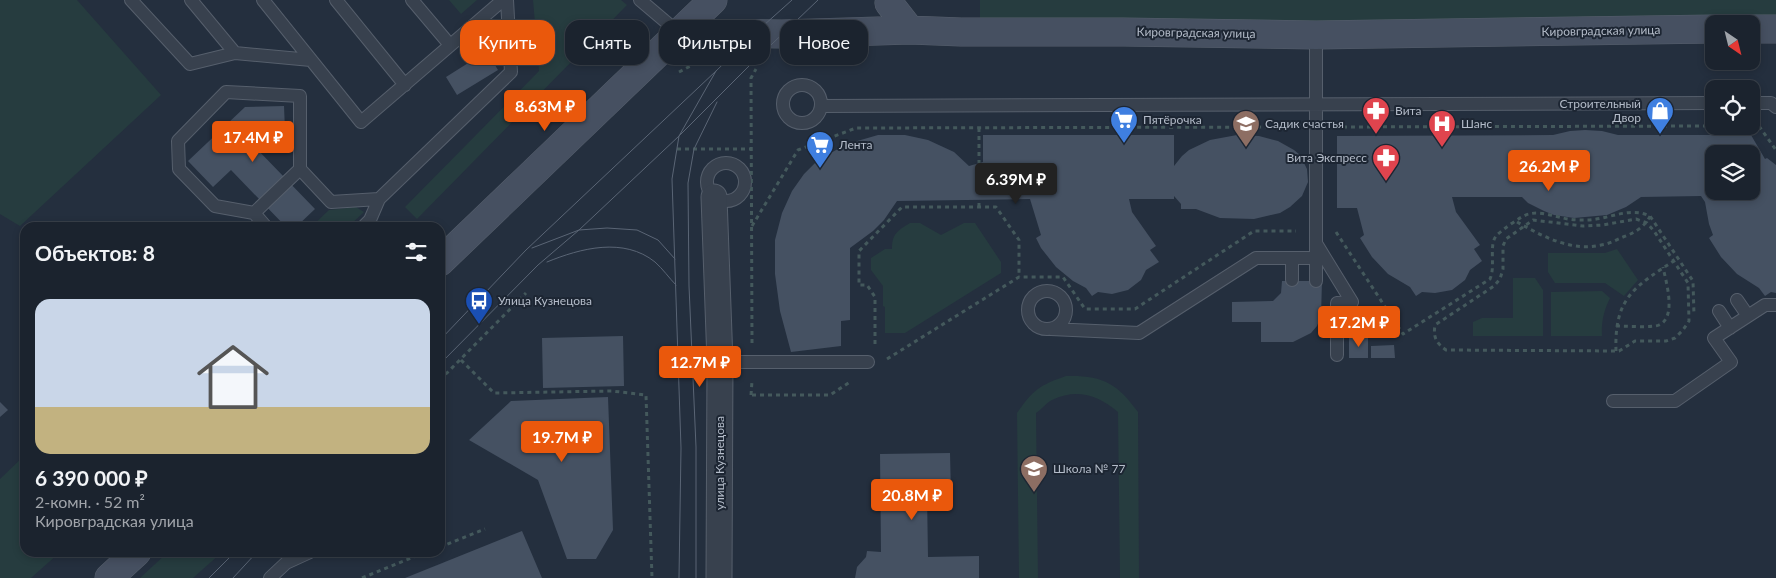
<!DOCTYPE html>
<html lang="ru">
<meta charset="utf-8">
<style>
:root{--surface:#1b232e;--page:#242b36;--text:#f1f3f6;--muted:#a0a4aa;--line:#39404a;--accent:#ea580c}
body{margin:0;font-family:Lato,sans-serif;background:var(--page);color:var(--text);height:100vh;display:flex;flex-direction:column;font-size:19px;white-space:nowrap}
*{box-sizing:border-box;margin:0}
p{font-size:16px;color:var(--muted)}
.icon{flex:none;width:28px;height:28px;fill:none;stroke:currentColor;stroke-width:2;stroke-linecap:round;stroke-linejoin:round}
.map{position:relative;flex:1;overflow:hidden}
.details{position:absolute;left:20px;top:222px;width:425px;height:335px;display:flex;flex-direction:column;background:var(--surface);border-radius:15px;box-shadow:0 2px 8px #0003,0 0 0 1px var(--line)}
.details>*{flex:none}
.guide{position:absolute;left:460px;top:20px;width:475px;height:45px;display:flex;gap:10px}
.needle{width:32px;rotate:145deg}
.buttons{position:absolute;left:1705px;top:15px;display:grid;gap:10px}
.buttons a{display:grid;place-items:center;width:55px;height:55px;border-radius:10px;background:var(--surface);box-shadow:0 2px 8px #0003,0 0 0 1px var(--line);font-size:25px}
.price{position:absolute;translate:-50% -42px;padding:0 11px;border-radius:5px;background:var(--accent);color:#fff;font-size:16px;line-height:32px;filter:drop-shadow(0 1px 2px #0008)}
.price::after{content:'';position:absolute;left:50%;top:30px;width:15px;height:11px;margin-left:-8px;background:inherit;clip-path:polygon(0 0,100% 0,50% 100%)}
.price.active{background:#222;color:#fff}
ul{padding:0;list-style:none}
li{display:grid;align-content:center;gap:10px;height:265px;padding:0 15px}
li span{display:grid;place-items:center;height:155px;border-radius:15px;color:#555}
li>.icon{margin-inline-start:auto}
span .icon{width:90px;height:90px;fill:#fffc;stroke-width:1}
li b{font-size:21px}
h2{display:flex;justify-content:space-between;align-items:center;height:60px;padding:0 15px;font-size:21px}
.tag{padding:0 18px;border-radius:15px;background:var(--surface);box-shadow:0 2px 8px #0003,0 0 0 1px var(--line);font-size:18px;line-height:45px}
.tag.active{background:var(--accent);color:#fff}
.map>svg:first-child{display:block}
.green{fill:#263c3f}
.building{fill:#455162;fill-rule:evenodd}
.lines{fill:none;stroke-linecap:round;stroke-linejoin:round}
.lane-casing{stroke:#565f6c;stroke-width:14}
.street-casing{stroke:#565f6c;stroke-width:27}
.secondary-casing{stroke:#565f6c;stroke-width:29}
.path{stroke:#44595c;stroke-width:3;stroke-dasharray:4 4;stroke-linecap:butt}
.lane{stroke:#38414e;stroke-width:12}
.street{stroke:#38414e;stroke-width:25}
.secondary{stroke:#465061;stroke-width:28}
.tram{stroke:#5a6575;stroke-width:1}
.labels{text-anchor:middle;stroke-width:4;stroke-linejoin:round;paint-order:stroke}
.street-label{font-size:12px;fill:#b4bcc9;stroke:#1d2633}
.poi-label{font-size:12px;fill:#b4bcc9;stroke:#1d2633;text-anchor:start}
</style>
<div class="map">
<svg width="1776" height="578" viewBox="0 0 1776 578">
<rect width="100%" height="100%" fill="#242f3e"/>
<path class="green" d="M0,0H77L161,95L20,226L0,214Z
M449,0H477L461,14Z
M533,0H621L627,5L417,219L405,207L539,71Z
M980,0H1776V20L980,24Z
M356,207L364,212L348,227H311L329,210Z
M910,223H920L941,235L964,223H975L1001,262V273L905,333H885V307L883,306V286L871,270V258L885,249H892C892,234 897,231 910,223Z
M1617,249L1638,280L1624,296L1605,283H1555L1548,272V253H1605Z
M1513,278H1535L1543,290V336H1473V322L1482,318H1513Z
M1602,291L1610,298C1604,310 1601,322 1602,336H1551V292Z
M1066,376C1102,375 1117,383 1138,412L1139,578H1120L1118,412C1098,395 1077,388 1052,400C1046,403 1042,409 1036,413L1038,578H1019L1017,413C1033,390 1040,385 1066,376Z
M25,455V552L59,553L31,578H0V479Z
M167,553V552L221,553L193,578H140Z"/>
<path class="building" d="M474,43L482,55L487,52L498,70L457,95L446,77L473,60L465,48Z
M284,106L285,130L273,131L255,147L315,209L295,228H287L231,170L213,187L188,161L245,107Z
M1585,130L1602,131L1618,135H1751L1765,159L1767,158L1776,165V293L1771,292L1765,296L1759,288L1737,274L1721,257L1709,238L1713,235L1709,224L1705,202L1701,196L1641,197L1626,207L1607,215L1574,218L1554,215L1544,211L1528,203L1522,197H1452L1456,212L1480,245L1474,249L1482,261L1470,270L1465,280L1452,290L1435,293L1422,292L1416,296L1410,287L1388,274L1372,257L1360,238L1364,235L1357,208H1337V136L1553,135L1570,131ZM1714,154H1751V191H1714Z
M878,135H905L928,140L954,152L969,166L983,162V135H1174V166L1182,156L1189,150L1210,140L1237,135L1259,136L1278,141L1294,150L1300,155L1307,169L1308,182L1302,196L1290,207L1280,213L1254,219L1220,218L1196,209H1181V204L1174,196V199H1129L1132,212L1156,246L1150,250L1159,262L1146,270L1141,280L1128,290L1112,294L1098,292L1092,296L1086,288L1073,281L1056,267L1041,248L1036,238L1041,235L1030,199L897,201L884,220L873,231L850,248V320L841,321V346L791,352L780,311L775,274V240L782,213L792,191L804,174L818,160L847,144Z
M1282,281H1322L1321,316L1317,326L1311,333L1293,342H1261V322H1232V302L1273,301L1281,293Z
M623,336L624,386L543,388L542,338Z
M1349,338H1368V358H1349Z
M1394,345L1395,358H1371V346Z
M608,397L613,530L596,559H567L538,480L469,440L511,401Z
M0,402L8,410L0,417Z
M950,453L951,494H927L928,557L979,556V578H855L857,567L866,557L867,551L881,552L880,454Z
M522,531L542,578H405Z"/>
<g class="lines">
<defs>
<path id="lane" d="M131,0L190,64L235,53
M191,0L235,53L311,60
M263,0L361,122L503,0
M336,0L405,85
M412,0L450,45
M640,0L679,33
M1316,35V281
M783 104a19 19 0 1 1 38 0a19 19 0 1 1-38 0Z
M1751,103H1771L1776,107
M821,106L1714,103
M707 182a19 19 0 1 1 38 0a19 19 0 1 1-38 0Z
M254,213L215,206L179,169L178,141L226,92L300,96V169
M267,228L254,213L300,169L331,202L379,199L511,72L507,0
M362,228L370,220L379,199
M1317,245L1352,302L1337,303V355
M1292,280V258
M1028 310a19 19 0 1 1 38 0a19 19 0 1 1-38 0Z
M1737,300L1748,316
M1719,311L1730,328
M1051,329L1139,333L1256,258H1316
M720,362H868
M1613,401H1675L1731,362L1714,338L1765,305H1776
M270,578L286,563L310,552"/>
<path id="street" d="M714,197L720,362L719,578"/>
<path id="secondary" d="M890,0L889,3L910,30
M1751,29H1776
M679,33L782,34L910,30L961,32H1123L1316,35L1714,29
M440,262L713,0
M109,578L137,552"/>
</defs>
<use href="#lane" class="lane-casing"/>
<use href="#street" class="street-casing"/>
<use href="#secondary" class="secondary-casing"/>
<path class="path" d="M679,72L700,61
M1751,126H1759L1776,150
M1335,127L1714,126
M979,128V163
M677,149H751
M979,207V199
M1636,219L1647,223L1654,231L1688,283L1689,321L1683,330L1675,338L1666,341H1635L1619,351L1446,350C1436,343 1433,337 1435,325L1494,286L1500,279L1503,269V246L1506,239L1533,220L1583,226L1603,225Z
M1517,222C1542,236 1571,252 1601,245C1609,244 1616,240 1623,237C1634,233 1645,227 1650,216
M752,226L798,150L856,128L1296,127
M1336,232L1403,334L1490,279C1496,266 1488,244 1497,235C1502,230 1522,215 1529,214C1540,211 1553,216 1563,218C1571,220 1579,220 1586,220C1608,220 1629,206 1650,216L1693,281L1694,315
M1363,318H1392
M1616,326C1625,326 1653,328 1659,325C1677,317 1666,282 1663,267
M752,343L751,78L756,69
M875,344V297L867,285H859V251L902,207H996L1019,240V277
M1616,351C1614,295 1637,286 1678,258
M887,359L1019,277H1063L1085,309H1135L1254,231H1296
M461,360L494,393L612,391L646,395L652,578
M440,380L526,293
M751,395L752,381
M752,395H830L850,382
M440,547L485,529
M362,578L426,552"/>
<use href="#lane" class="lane"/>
<use href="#street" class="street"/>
<use href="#secondary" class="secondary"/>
<path class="tram" d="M532,248L579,230L607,228L637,230L658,240L675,259
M547,262C581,248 624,237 655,262C663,269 669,278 676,285
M440,340L526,250L716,71L754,34L792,0
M440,364L538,265L579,230L679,136L750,65L818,0
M209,578L235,552
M233,578L257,552
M679,578L681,448L672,179L679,136L716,71
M696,578V447L689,286L688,183L694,149L717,102"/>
</g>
<defs>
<symbol id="pharmacy-pin" viewBox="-11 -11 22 30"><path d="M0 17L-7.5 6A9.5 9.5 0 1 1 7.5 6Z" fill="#e0444e" stroke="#1d2633"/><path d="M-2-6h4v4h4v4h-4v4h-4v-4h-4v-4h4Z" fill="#fff"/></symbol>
<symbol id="shop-pin" viewBox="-11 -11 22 30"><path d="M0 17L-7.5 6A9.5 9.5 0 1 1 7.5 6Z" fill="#3f7fe0" stroke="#1d2633"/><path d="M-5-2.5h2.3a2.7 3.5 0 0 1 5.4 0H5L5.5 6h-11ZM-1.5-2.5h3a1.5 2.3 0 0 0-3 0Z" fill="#fff"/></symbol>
<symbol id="supermarket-pin" viewBox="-11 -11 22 30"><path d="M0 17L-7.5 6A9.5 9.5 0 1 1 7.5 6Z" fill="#3f7fe0" stroke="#1d2633"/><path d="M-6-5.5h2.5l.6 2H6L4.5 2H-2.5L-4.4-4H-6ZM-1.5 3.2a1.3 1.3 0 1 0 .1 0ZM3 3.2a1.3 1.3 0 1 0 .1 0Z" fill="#fff"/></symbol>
<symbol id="school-pin" viewBox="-11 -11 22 30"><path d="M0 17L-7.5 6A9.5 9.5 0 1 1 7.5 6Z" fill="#8d6e63" stroke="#1d2633"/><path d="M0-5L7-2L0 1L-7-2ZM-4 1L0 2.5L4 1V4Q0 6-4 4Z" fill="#fff"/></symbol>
<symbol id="hospital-pin" viewBox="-11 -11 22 30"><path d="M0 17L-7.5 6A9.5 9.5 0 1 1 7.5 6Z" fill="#e0444e" stroke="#1d2633"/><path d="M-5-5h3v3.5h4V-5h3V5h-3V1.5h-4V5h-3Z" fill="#fff"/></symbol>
<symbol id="bus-pin" viewBox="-11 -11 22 30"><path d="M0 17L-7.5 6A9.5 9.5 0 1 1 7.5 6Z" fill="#1a4fb4" stroke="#1d2633"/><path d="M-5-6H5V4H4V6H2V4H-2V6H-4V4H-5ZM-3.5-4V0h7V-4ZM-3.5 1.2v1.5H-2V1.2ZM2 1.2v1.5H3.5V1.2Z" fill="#fff"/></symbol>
</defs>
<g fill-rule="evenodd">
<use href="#pharmacy-pin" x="1360" y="95" width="32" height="43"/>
<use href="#shop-pin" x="1644" y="95" width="32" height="43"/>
<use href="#supermarket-pin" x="1108" y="104" width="32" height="43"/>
<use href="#school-pin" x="1230" y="108" width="32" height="43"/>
<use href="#hospital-pin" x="1426" y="108" width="32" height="43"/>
<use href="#supermarket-pin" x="804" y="129" width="32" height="43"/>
<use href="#pharmacy-pin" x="1370" y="142" width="32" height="43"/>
<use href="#bus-pin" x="463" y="285" width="32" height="43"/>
<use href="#school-pin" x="1018" y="453" width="32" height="43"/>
</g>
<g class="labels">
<g class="street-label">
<text transform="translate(1601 31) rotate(-1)" y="4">Кировградская улица</text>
<text transform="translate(1196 33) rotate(1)" y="4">Кировградская улица</text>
<text transform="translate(720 463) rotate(-90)" y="4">улица Кузнецова</text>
</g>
<g class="poi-label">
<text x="1641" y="108" text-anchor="end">Строительный<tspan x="1641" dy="14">Двор</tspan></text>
<text x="1395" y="115">Вита</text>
<text x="1143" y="124">Пятёрочка</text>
<text x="1265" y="128">Садик счастья</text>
<text x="1461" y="128">Шанс</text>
<text x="839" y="149">Лента</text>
<text x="1367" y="162" text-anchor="end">Вита Экспресс</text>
<text x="498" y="305">Улица Кузнецова</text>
<text x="1053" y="473">Школа № 77</text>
</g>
</g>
</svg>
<div class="buttons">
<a><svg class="needle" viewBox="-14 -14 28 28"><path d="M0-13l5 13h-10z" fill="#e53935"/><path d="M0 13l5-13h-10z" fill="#a0a4aa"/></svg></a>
<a><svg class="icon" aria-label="locate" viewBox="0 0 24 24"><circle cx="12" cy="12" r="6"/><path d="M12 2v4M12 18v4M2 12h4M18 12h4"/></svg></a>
<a><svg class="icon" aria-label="layers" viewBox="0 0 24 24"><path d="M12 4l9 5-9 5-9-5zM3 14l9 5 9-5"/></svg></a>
</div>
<b class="price" style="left:545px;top:132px">8.63M ₽</b>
<b class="price" style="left:253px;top:163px">17.4M ₽</b>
<b class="price" style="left:1549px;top:192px">26.2M ₽</b>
<b class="price active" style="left:1016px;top:205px">6.39M ₽</b>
<b class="price" style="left:1359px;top:348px">17.2M ₽</b>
<b class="price" style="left:700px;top:388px">12.7M ₽</b>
<b class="price" style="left:562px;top:463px">19.7M ₽</b>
<b class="price" style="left:912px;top:521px">20.8M ₽</b>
<div class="guide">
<a class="tag active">Купить</a>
<a class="tag">Снять</a>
<a class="tag">Фильтры</a>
<a class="tag">Новое</a>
</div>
<section class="details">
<h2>Объектов: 8<svg class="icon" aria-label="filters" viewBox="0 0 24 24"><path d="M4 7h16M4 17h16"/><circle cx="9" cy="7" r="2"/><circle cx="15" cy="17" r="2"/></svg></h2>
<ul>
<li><span style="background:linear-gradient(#c9d6e8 70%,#c2b280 0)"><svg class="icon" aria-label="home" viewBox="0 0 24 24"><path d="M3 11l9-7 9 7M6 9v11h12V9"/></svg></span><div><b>6 390 000 ₽</b><p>2-комн. · 52 m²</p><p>Кировградская улица</p></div></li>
</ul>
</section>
</div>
